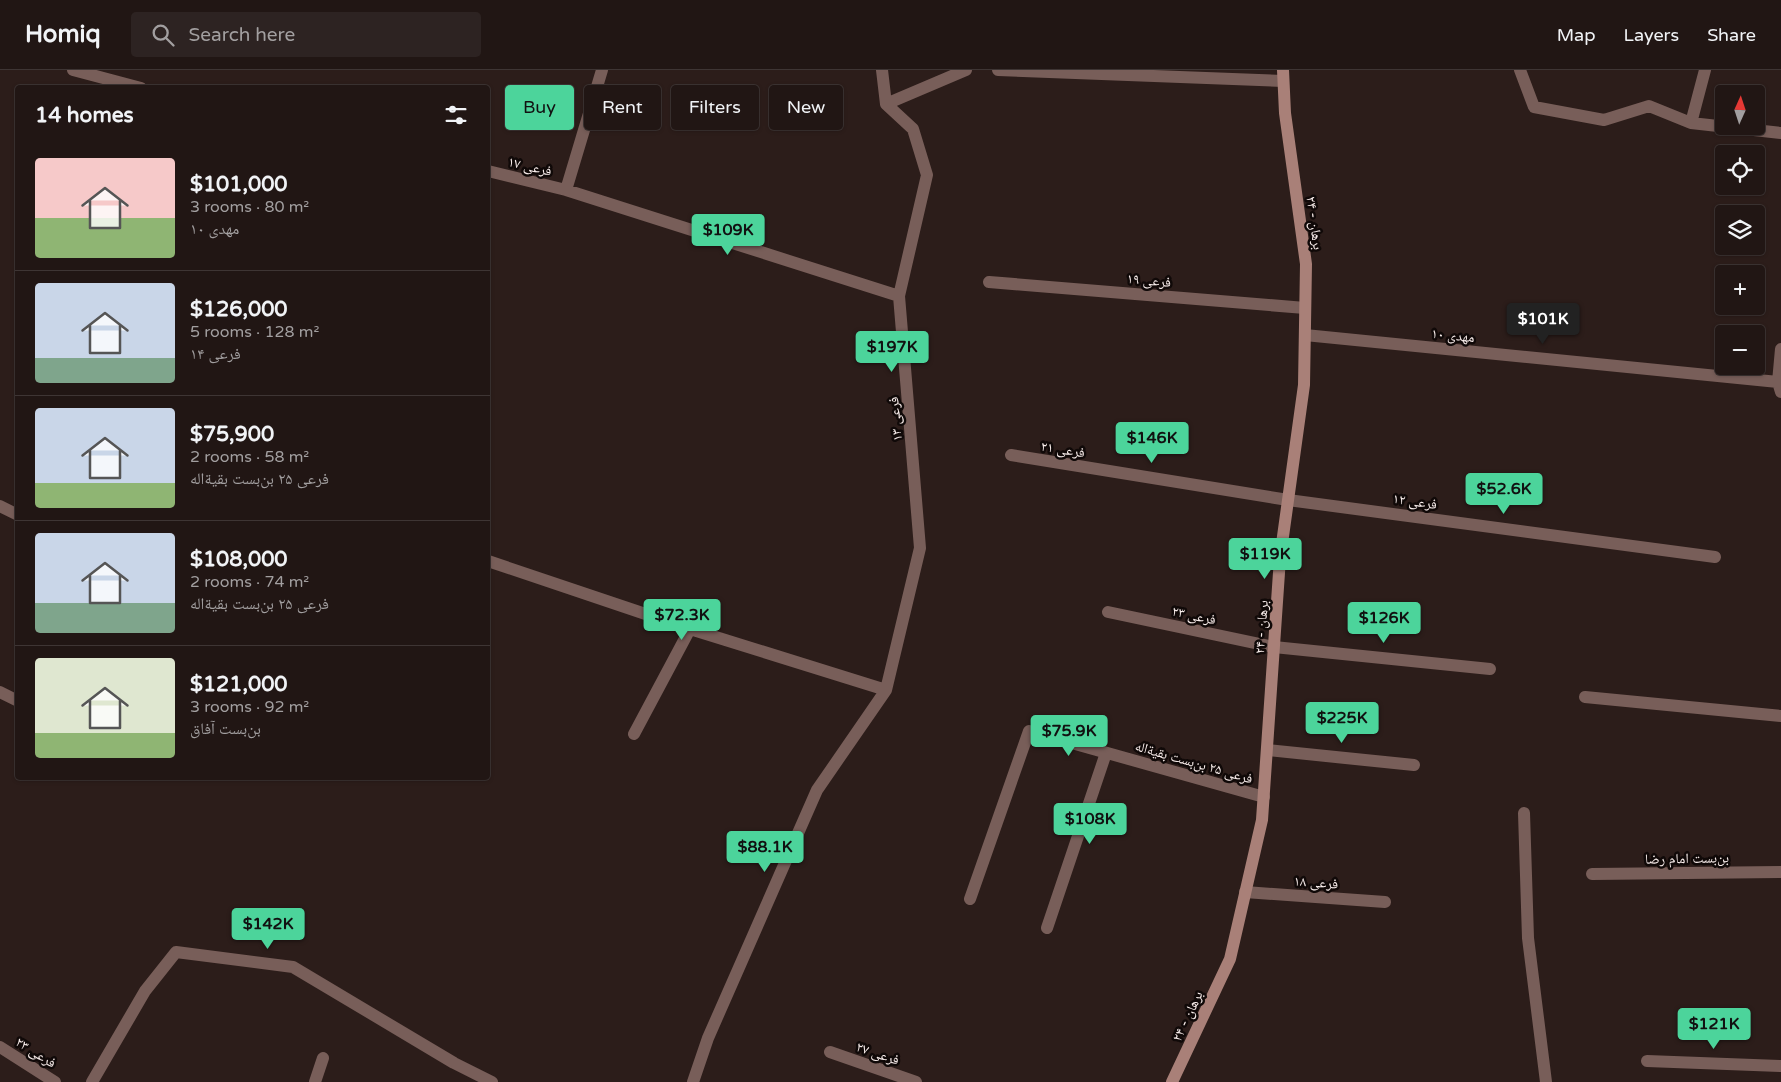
<!DOCTYPE html>
<meta charset="utf-8">
<style>
:root{--surface:#211614;--page:#2d2322;--text:#f1f3f6;--muted:#a29fa0;--line:#3e3534;--accent:#4cd49b}
body{margin:0;font-family:"Varela Round","Noto Naskh Arabic",sans-serif;background:var(--page);color:var(--text);height:100vh;display:flex;flex-direction:column;font-size:19px;white-space:nowrap}
*{box-sizing:border-box;margin:0}
p{font-size:16px;color:var(--muted)}
.icon{flex:none;width:28px;height:28px;fill:none;stroke:currentColor;stroke-width:2;stroke-linecap:round;stroke-linejoin:round}
.map{position:relative;flex:1;overflow:hidden}
.sheet{position:absolute;left:15px;top:15px;width:475px;height:695px;display:flex;flex-direction:column;background:var(--surface);border-radius:5px;box-shadow:0 1px 4px #0004,0 0 0 1px var(--line)}
.sheet>*{flex:none}
.guide{position:absolute;left:505px;top:15px;width:475px;height:45px;display:flex;gap:10px}
.needle{width:32px;rotate:3deg}
.buttons{position:absolute;left:1715px;top:15px;display:grid;gap:10px}
.buttons a{display:grid;place-items:center;width:50px;height:50px;border-radius:5px;background:var(--surface);box-shadow:0 1px 4px #0004,0 0 0 1px var(--line);font-size:25px}
.price{position:absolute;translate:-50% -42px;padding:0 11px;border-radius:5px;background:var(--accent);color:#111;font-size:16px;line-height:32px;filter:drop-shadow(0 1px 2px #0008)}
.price::after{content:'';position:absolute;left:50%;top:30px;width:15px;height:11px;margin-left:-8px;background:inherit;clip-path:polygon(0 0,100% 0,50% 100%)}
.price.current{background:#222;color:#fff}
ul{padding:0;list-style:none}
li{display:flex;align-items:center;gap:15px;height:125px;padding:0 20px}
li+li{border-top:1px solid var(--line)}
li span{display:grid;place-items:center;flex:none;width:140px;height:100px;border-radius:5px;color:#555}
li>.icon{margin-inline-start:auto}
span .icon{width:60px;height:60px;fill:#fffc;stroke-width:1}
li b{font-size:21px}
h2{display:flex;justify-content:space-between;align-items:center;height:60px;padding:0 20px;font-size:21px}
.tag{padding:0 18px;border-radius:5px;background:var(--surface);box-shadow:0 1px 4px #0004,0 0 0 1px var(--line);font-size:18px;line-height:45px}
.tag.current{background:var(--accent);color:#111}
header{display:flex;align-items:center;gap:30px;box-sizing:border-box;height:70px;padding:0 25px;background:var(--surface);border-bottom:1px solid var(--line)}
header strong{font-size:24px}
nav{display:flex;gap:28px;margin-inline-start:auto;font-size:18px}
.search{width:350px;height:45px;background:var(--page);display:flex;align-items:center;gap:12px;box-sizing:border-box;padding:0 18px;border-radius:5px;color:var(--muted);font-size:19px}
.map>svg:first-child{display:block}
.lines{fill:none;stroke-linecap:round;stroke-linejoin:round}
.street{stroke:#785e59;stroke-width:12}
.secondary{stroke:#a98078;stroke-width:12}
.labels{text-anchor:middle;stroke-width:5;stroke-linejoin:round;paint-order:stroke}
.street-label{font-size:14px;fill:#f9eeec;stroke:#100908}
</style>
<header>
<strong>Homiq</strong>
<div class="search"><svg class="icon" aria-label="search" viewBox="0 0 24 24"><circle cx="10" cy="10" r="6"/><path d="M15 15l6 6"/></svg>Search here</div>
<nav><a>Map</a><a>Layers</a><a>Share</a></nav>
</header>
<div class="map">
<svg width="1781" height="1012" viewBox="0 0 1781 1012">
<rect width="100%" height="100%" fill="#2c1d1a"/>
<g class="lines">
<path class="street" d="M73,0L141,18
M998,0L1283,11
M1520,0L1534,37L1604,50L1649,36L1691,53L1781,63
M886,34L966,0
M1691,53L1705,0
M488,101L566,120L899,226
M566,120L602,0
M989,212L1305,238
M1305,265L1778,312
M1781,279L1778,312L1781,322
M1011,385L1288,430L1715,487
M0,436L18,445
M488,491L690,559L886,620
M1108,542L1274,577L1490,599
M0,622L18,631
M1585,627L1781,646
M634,664L690,559
M1267,680L1414,695
M1524,743L1528,868L1546,1012
M1592,804L1781,802
M1245,822L1385,832
M970,829L1029,661L1264,727
M1047,858L1106,683
M0,977L55,1012
M830,982L916,1012
M1647,991L1781,996
M92,1012L145,921L176,882L293,897L454,993L492,1012
M315,1012L323,988
M693,1012L708,968L817,720L886,620L920,478L899,226L927,105L913,59L886,34L882,0"/>
<path class="secondary" d="M1172,1012L1230,889L1262,750L1280,488L1304,315L1306,194L1285,43L1283,0"/>
</g>
<g class="labels">
<g class="street-label">
<text transform="translate(530 96) rotate(13)" y="5">فرعی ۱۷</text>
<text transform="translate(1315 153) rotate(82)" y="5">۲۴ - برهان</text>
<text transform="translate(1149 210) rotate(5)" y="5">فرعی ۱۹</text>
<text transform="translate(1453 265) rotate(6)" y="5">۱۰ مهدی</text>
<text transform="translate(895 349) rotate(-95)" y="5">فرعی ۱۳</text>
<text transform="translate(1063 379) rotate(9)" y="5">فرعی ۲۱</text>
<text transform="translate(1415 431) rotate(8)" y="5">فرعی ۱۲</text>
<text transform="translate(1194 545) rotate(12)" y="5">فرعی ۲۳</text>
<text transform="translate(1261 557) rotate(-86)" y="5">۲۴ - برهان</text>
<text transform="translate(1194 692) rotate(16)" y="5">فرعی ۲۵ بن‌بست بقیة‌اله</text>
<text transform="translate(1687 788) rotate(-1)" y="5">بن‌بست امام رضا</text>
<text transform="translate(1316 812) rotate(4)" y="5">فرعی ۱۸</text>
<text transform="translate(1187 946) rotate(-65)" y="5">۲۴ - برهان</text>
<text transform="translate(36 982) rotate(32)" y="5">فرعی ۲۳</text>
<text transform="translate(878 983) rotate(19)" y="5">فرعی ۲۷</text>
</g>
</g>
</svg>
<div class="buttons">
<a><svg class="needle" viewBox="-14 -14 28 28"><path d="M0-13l5 13h-10z" fill="#e53935"/><path d="M0 13l5-13h-10z" fill="#a29fa0"/></svg></a>
<a><svg class="icon" aria-label="locate" viewBox="0 0 24 24"><circle cx="12" cy="12" r="6"/><path d="M12 2v4M12 18v4M2 12h4M18 12h4"/></svg></a>
<a><svg class="icon" aria-label="layers" viewBox="0 0 24 24"><path d="M12 4l9 5-9 5-9-5zM3 14l9 5 9-5"/></svg></a>
<a>+</a>
<a>−</a>
</div>
<b class="price" style="left:728px;top:186px">$109K</b>
<b class="price current" style="left:1543px;top:275px">$101K</b>
<b class="price" style="left:892px;top:303px">$197K</b>
<b class="price" style="left:1152px;top:394px">$146K</b>
<b class="price" style="left:1504px;top:445px">$52.6K</b>
<b class="price" style="left:1265px;top:510px">$119K</b>
<b class="price" style="left:682px;top:571px">$72.3K</b>
<b class="price" style="left:1384px;top:574px">$126K</b>
<b class="price" style="left:1342px;top:674px">$225K</b>
<b class="price" style="left:1069px;top:687px">$75.9K</b>
<b class="price" style="left:1090px;top:775px">$108K</b>
<b class="price" style="left:765px;top:803px">$88.1K</b>
<b class="price" style="left:268px;top:880px">$142K</b>
<b class="price" style="left:1714px;top:980px">$121K</b>
<div class="guide">
<a class="tag current">Buy</a>
<a class="tag">Rent</a>
<a class="tag">Filters</a>
<a class="tag">New</a>
</div>
<section class="sheet">
<h2>14 homes<svg class="icon" aria-label="filters" viewBox="0 0 24 24"><path d="M4 7h16M4 17h16"/><circle cx="9" cy="7" r="2"/><circle cx="15" cy="17" r="2"/></svg></h2>
<ul>
<li><span style="background:linear-gradient(#f6c9c9 60%,#8fb573 0)"><svg class="icon" aria-label="home" viewBox="0 0 24 24"><path d="M3 11l9-7 9 7M6 9v11h12V9"/></svg></span><div><b>$101,000</b><p>3 rooms · 80 m²</p><p>۱۰ مهدی</p></div></li>
<li><span style="background:linear-gradient(#c9d6e8 75%,#7fa58c 0)"><svg class="icon" aria-label="home" viewBox="0 0 24 24"><path d="M3 11l9-7 9 7M6 9v11h12V9"/></svg></span><div><b>$126,000</b><p>5 rooms · 128 m²</p><p>فرعی ۱۴</p></div></li>
<li><span style="background:linear-gradient(#c9d6e8 75%,#8fb573 0)"><svg class="icon" aria-label="home" viewBox="0 0 24 24"><path d="M3 11l9-7 9 7M6 9v11h12V9"/></svg></span><div><b>$75,900</b><p>2 rooms · 58 m²</p><p>فرعی ۲۵ بن‌بست بقیة‌اله</p></div></li>
<li><span style="background:linear-gradient(#c9d6e8 70%,#7fa58c 0)"><svg class="icon" aria-label="home" viewBox="0 0 24 24"><path d="M3 11l9-7 9 7M6 9v11h12V9"/></svg></span><div><b>$108,000</b><p>2 rooms · 74 m²</p><p>فرعی ۲۵ بن‌بست بقیة‌اله</p></div></li>
<li><span style="background:linear-gradient(#dfe7d0 75%,#8fb573 0)"><svg class="icon" aria-label="home" viewBox="0 0 24 24"><path d="M3 11l9-7 9 7M6 9v11h12V9"/></svg></span><div><b>$121,000</b><p>3 rooms · 92 m²</p><p>بن‌بست آفاق</p></div></li>
</ul>
</section>
</div>
